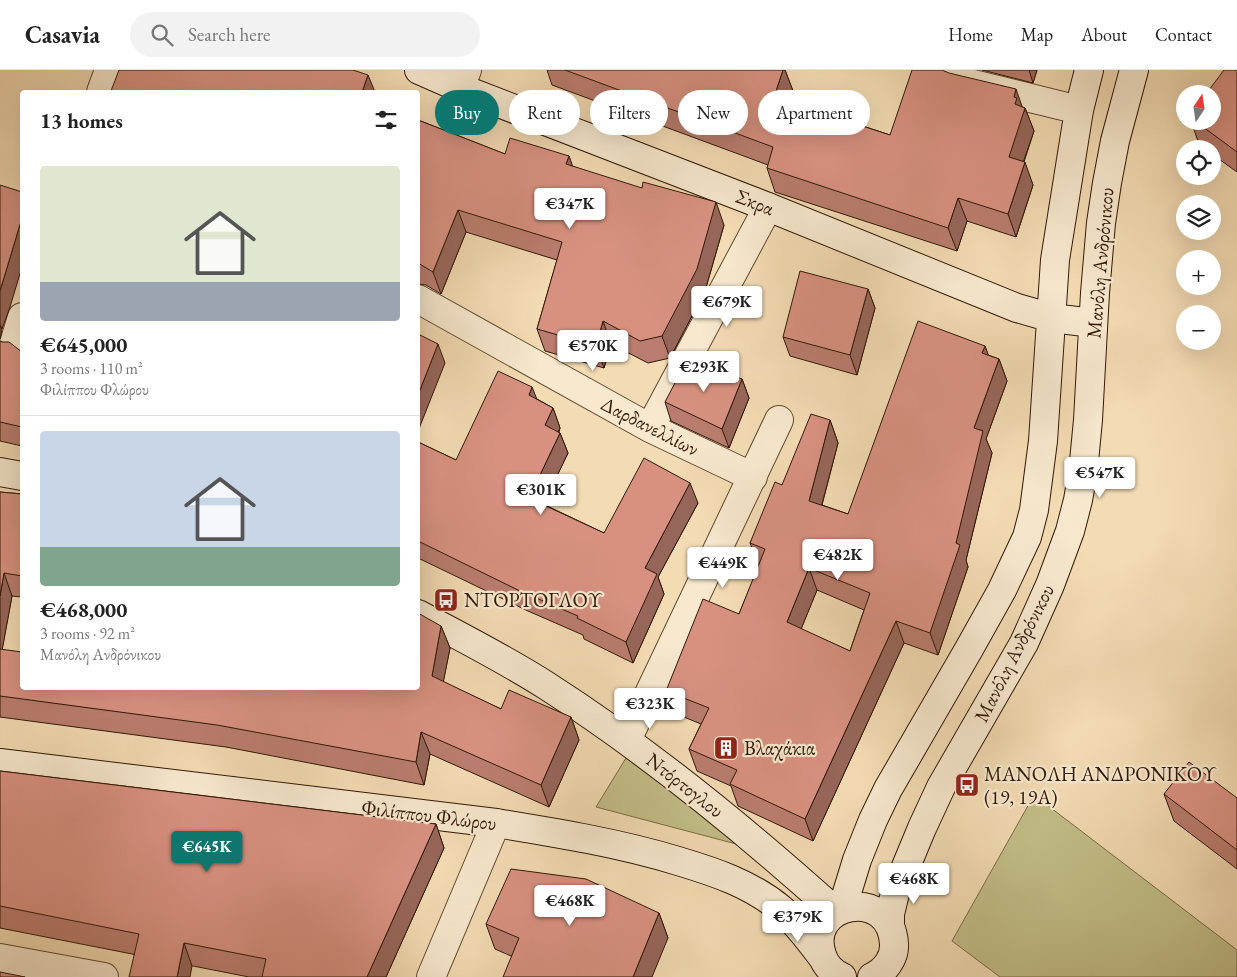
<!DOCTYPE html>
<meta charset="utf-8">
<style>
:root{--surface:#fff;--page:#f2f2f2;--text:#222;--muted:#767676;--line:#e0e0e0;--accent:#0f766e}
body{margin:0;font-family:"EB Garamond",serif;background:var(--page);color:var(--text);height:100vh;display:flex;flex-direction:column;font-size:19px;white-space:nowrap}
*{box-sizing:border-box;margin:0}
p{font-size:16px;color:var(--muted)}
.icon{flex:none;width:28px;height:28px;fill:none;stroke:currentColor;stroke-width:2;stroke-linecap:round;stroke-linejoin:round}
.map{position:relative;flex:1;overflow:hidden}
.panel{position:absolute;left:20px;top:20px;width:400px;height:600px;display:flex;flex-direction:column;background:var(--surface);border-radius:5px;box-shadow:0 5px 20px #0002}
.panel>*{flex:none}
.banner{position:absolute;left:435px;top:20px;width:475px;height:45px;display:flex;gap:10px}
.needle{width:32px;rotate:13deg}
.buttons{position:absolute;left:1176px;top:15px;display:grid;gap:10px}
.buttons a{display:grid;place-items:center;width:45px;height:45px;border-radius:50%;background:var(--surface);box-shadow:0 5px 20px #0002;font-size:25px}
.price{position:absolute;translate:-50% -42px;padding:0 11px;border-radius:5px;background:#fff;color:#222;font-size:16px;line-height:32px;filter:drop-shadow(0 1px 2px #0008)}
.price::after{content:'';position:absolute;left:50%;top:30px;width:15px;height:11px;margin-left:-8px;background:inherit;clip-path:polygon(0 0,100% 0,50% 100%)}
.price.selected{background:var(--accent);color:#fff}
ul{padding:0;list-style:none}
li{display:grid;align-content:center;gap:10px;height:265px;padding:0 20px}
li+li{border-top:1px solid var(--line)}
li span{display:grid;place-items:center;height:155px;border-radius:5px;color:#555}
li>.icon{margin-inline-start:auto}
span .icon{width:90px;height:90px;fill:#fffc;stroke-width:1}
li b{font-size:21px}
h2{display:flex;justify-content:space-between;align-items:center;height:60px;padding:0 20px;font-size:21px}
.tag{padding:0 18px;border-radius:22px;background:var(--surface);box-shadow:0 5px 20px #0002;font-size:18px;line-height:45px}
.tag.selected{background:var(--accent);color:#fff}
header{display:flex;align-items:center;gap:30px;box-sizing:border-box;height:70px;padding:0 25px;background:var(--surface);border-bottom:1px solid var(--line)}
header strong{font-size:24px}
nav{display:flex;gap:28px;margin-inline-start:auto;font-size:18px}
.search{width:350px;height:45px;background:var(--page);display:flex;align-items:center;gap:12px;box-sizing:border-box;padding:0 18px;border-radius:28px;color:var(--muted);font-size:19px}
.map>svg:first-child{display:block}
.green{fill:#c2be88;stroke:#7a6b46}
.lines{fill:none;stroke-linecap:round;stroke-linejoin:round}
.street-casing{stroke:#624930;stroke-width:30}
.secondary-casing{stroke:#311805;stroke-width:30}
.street{stroke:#f7e8ce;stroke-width:28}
.secondary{stroke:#f7e8ce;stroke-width:28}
.wall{fill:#ba7d6f;stroke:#311805;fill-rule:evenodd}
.shaded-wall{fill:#97665a;stroke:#311805}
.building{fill:#d89181;stroke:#311805;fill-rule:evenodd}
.labels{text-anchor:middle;stroke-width:4.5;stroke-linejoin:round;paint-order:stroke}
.street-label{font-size:20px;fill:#311805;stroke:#f7e8ce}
.poi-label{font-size:20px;fill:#311805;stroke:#f7e8ce;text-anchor:start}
</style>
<header>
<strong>Casavia</strong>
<div class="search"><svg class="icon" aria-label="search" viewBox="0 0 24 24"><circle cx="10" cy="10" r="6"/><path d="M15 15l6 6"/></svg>Search here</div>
<nav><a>Home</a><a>Map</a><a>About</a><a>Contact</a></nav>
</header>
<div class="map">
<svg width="1237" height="907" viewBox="0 0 1237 907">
<rect width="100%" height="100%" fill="#f3dbb3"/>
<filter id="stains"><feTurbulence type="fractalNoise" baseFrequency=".004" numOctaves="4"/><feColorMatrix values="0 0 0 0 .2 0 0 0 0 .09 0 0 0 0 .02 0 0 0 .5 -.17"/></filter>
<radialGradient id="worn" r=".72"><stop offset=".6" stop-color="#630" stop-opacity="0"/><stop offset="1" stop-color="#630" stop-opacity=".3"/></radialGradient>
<path class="green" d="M626,688L744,774L740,775L596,737Z
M1034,725L1237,880V907H1000L952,871Z"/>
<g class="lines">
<defs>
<path id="street" d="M933,0L961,11L1079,40
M460,18L467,0
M101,22L109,0
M418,229L650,358L753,407
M13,277L22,247
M650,358L768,137
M627,670L779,350
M0,888L104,907
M431,907L496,753"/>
<path id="secondary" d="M419,0L460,18L768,137L1017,238L1052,248L1093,253
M0,402L22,406
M418,544C461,567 505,589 547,616C650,682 745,760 836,842
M0,693L496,753C557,763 619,773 678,791C715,802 751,814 781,839C797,853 810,871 823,888
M842,839L857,790L873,750L888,719L969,579L1002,520L1027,467L1034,440L1043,371L1055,190L1079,40L1089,0
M890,857V844L895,823L922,758L941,717L1024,573L1050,515L1070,461L1078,430L1083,402L1088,350L1095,223L1101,153L1107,113L1115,71L1134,0
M842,907C833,903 825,895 822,885C804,832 891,815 894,874C895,888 885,901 872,907"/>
</defs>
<use href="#street" class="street-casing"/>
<use href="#secondary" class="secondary-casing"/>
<use href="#street" class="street"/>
<use href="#secondary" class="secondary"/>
</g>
<path class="wall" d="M547,0H785L793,21L789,32L890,65L1022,37L1025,38L1034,61L1024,92L1033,115L1016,167L967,151L957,181L775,122L767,98L768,95L552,15Z
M982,0H1037L1033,13Z
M1237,0V102L1212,84V79H1205L1199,74L1191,51H1212Z
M418,50L505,84L569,86L572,96L724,155L705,221L670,288L648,293L611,274L604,298L545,281L537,259L557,190L466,162L441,224L426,215L418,214Z
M868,219L875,238L857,305L790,286L783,267Z
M0,271L22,282V376L0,371Z
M985,276L988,285L999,289L1007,311L986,369L992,383L966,490L968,497L938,585L904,573L813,771L738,736L731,716L697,701L689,679L701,654L674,643L666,621L739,544L759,496L750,473L782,415L830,350L838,373L822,435L848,444ZM817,520L864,540L850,581L801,559Z
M742,309L749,328L729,378L671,351L665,332Z
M537,329L553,338L560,358L559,362L560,363L568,383L543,434L604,463L698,433L658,507L664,524L633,593L584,569L583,565L528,541L418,488V372L456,390Z
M0,422L22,424V527L12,526L2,579L22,618H418L441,556L450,578L443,612L501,639L571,647L579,670L549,737L430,684L424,715L226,677L0,647Z
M0,701L436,754L444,778L386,907H249L0,858Z
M1164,724L1237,728V799L1174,751Z
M659,843L668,868L511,886L495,879L486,854Z"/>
<path class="shaded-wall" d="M783,0H785L793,21L782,51L774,27Z
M1029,0H1037L1033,13Z
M368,5L375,22H362Z
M1016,19L1024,42L1025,38L1034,61L1017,110L1009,87L1015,34L1014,27Z
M569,86L577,108L566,94Z
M1025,92L1033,115L1016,167L1008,144Z
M958,128L967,151L957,181L948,158Z
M716,132L724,155L705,221L670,288L662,266Z
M458,140L466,162L441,224L433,202Z
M22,148V197L10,237L2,259L0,254V221Z
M868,219L875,238L857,305L850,285Z
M603,251L611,274L604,298L596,276Z
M0,256L2,260L0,269Z
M438,274L445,293L418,361V325Z
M985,276L993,298L982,283Z
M999,289L1007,311L986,369L992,383L966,490L968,497L938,585L930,563L956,473L974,358Z
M742,309L749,328L729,378L722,359Z
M532,317L540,337L529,325Z
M553,338L560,358L552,375L545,355Z
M830,350L838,373L817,453L809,431Z
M560,363L568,383L537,448L529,428Z
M690,413L698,433L658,507L664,524L633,593L626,572L645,498Z
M809,498L817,520L795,574L787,552Z
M4,503L12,526L0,592V526Z
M896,551L904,573L813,771L805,749Z
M441,556L450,578L440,629L432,606Z
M571,647L579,670L549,737L541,715Z
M421,662L430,684L424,715L416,692Z
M436,754L444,778L386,907H367Z
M659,843L668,868L652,907H633Z
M184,873L192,896L190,907H177Z"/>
<path class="building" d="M119,0H353L368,5L362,22H115L111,21Z
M565,0H783L774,27L890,65L912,0H942L949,3L1016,19L1014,27L1017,28L1015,34L1025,38L1009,87L1025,92L1008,144L958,128L948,158L767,98L773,77Z
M1224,0H1237V82L1195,51H1212V24H1206Z
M418,50L505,84L510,68L569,86L566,94L642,118L643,112L716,132L697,199L662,266L640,271L603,251L596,276L537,259L562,172L458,140L433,202L418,193Z
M0,115L22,122V148L0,221Z
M800,201L868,219L850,285L783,267Z
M918,251L985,276L982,283L999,289L974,358L983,361L956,473L960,475L930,563L896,551L805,749L730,714L737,700L689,679L709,638L666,621L703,529L739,544L765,479L750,473L775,412L782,415L811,344L830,350L809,431L848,444ZM809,498L870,523L850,581L787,552Z
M418,264L438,274L418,325Z
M0,271L2,272H9L22,282V357L0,352Z
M688,288L742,309L722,359L665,332Z
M498,301L532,317L529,325L553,338L545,355L560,363L529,428L604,463L644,388L690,413L645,498L657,504L626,572L577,548L578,546L520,521L418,471V372L456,390Z
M0,422L22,424V506L4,503L0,526Z
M418,543L441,556L432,606L501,639L509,620L571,647L541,715L421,662L416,692L217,655L0,626V579L22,582V618H418Z
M1189,692L1237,728V780L1164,724Z
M0,701L436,754L367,907H262L266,889L184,873L177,907H129L139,864L0,836Z
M511,799L586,809L659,843L633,907H503L519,868L486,854Z
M0,902L25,907H0Z"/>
<defs>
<symbol id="bus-square" viewBox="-11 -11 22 22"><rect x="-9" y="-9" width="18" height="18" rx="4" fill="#8f2418" stroke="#f7e8ce"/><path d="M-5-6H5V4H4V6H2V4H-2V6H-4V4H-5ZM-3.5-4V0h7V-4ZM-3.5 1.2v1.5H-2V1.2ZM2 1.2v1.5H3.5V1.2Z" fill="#fff"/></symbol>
<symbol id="building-square" viewBox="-11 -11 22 22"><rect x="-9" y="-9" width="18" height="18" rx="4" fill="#8f2418" stroke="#f7e8ce"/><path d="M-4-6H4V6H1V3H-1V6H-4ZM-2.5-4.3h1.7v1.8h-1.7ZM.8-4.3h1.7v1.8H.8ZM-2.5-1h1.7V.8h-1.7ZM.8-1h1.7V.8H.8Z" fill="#fff"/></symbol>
</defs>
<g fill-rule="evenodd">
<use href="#bus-square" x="432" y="516" width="28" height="28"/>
<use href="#building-square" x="712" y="664" width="28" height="28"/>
<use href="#bus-square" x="953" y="701" width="28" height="28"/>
</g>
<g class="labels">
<g class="street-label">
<text transform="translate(755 132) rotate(21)" y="7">Σκρα</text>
<text transform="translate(1100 193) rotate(-85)" y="7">Μανόλη Ανδρόνικου</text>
<text transform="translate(650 356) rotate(27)" y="7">Δαρδανελλίων</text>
<text transform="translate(1014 583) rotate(-63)" y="7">Μανόλη Ανδρόνικου</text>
<text transform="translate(685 715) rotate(38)" y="7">Ντόρτογλου</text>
<text transform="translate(429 745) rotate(7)" y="7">Φιλίππου Φλώρου</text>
</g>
<g class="poi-label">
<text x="464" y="537">ΝΤΟΡΤΟΓΛΟΥ</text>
<text x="744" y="685">Βλαχάκια</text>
<text x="984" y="711">ΜΑΝΟΛΗ ΑΝΔΡΟΝΙΚΟΥ<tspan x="984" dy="23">(19, 19Α)</tspan></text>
</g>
</g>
<rect width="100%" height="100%" filter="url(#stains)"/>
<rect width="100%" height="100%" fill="url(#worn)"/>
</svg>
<div class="buttons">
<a><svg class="needle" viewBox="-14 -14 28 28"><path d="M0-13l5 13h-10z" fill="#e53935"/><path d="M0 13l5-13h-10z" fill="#767676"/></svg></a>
<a><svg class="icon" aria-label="locate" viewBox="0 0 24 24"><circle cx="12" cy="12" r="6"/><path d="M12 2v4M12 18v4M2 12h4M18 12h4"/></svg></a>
<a><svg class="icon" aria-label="layers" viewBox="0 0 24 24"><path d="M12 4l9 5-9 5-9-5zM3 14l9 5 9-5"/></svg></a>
<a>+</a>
<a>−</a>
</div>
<b class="price" style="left:570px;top:160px">€347K</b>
<b class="price" style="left:727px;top:258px">€679K</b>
<b class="price" style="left:593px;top:302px">€570K</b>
<b class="price" style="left:704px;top:323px">€293K</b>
<b class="price" style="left:1100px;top:429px">€547K</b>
<b class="price" style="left:541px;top:446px">€301K</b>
<b class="price" style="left:838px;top:511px">€482K</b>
<b class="price" style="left:723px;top:519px">€449K</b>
<b class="price" style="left:650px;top:660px">€323K</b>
<b class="price selected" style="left:207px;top:803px">€645K</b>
<b class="price" style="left:914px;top:835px">€468K</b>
<b class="price" style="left:570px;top:857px">€468K</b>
<b class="price" style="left:798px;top:873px">€379K</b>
<div class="banner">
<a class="tag selected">Buy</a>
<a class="tag">Rent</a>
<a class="tag">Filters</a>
<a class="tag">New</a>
<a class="tag">Apartment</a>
</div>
<section class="panel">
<h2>13 homes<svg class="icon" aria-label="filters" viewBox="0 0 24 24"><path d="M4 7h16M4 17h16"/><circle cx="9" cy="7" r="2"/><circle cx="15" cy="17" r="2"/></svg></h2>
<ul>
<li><span style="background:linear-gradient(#dfe7d0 75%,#9aa5b1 0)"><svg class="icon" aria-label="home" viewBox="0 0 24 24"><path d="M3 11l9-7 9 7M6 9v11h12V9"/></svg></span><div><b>€645,000</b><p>3 rooms · 110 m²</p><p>Φιλίππου Φλώρου</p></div></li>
<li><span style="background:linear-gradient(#c9d6e8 75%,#7fa58c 0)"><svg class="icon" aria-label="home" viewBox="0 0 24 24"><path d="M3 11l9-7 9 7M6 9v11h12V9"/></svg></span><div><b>€468,000</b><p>3 rooms · 92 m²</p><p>Μανόλη Ανδρόνικου</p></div></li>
</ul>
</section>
</div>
